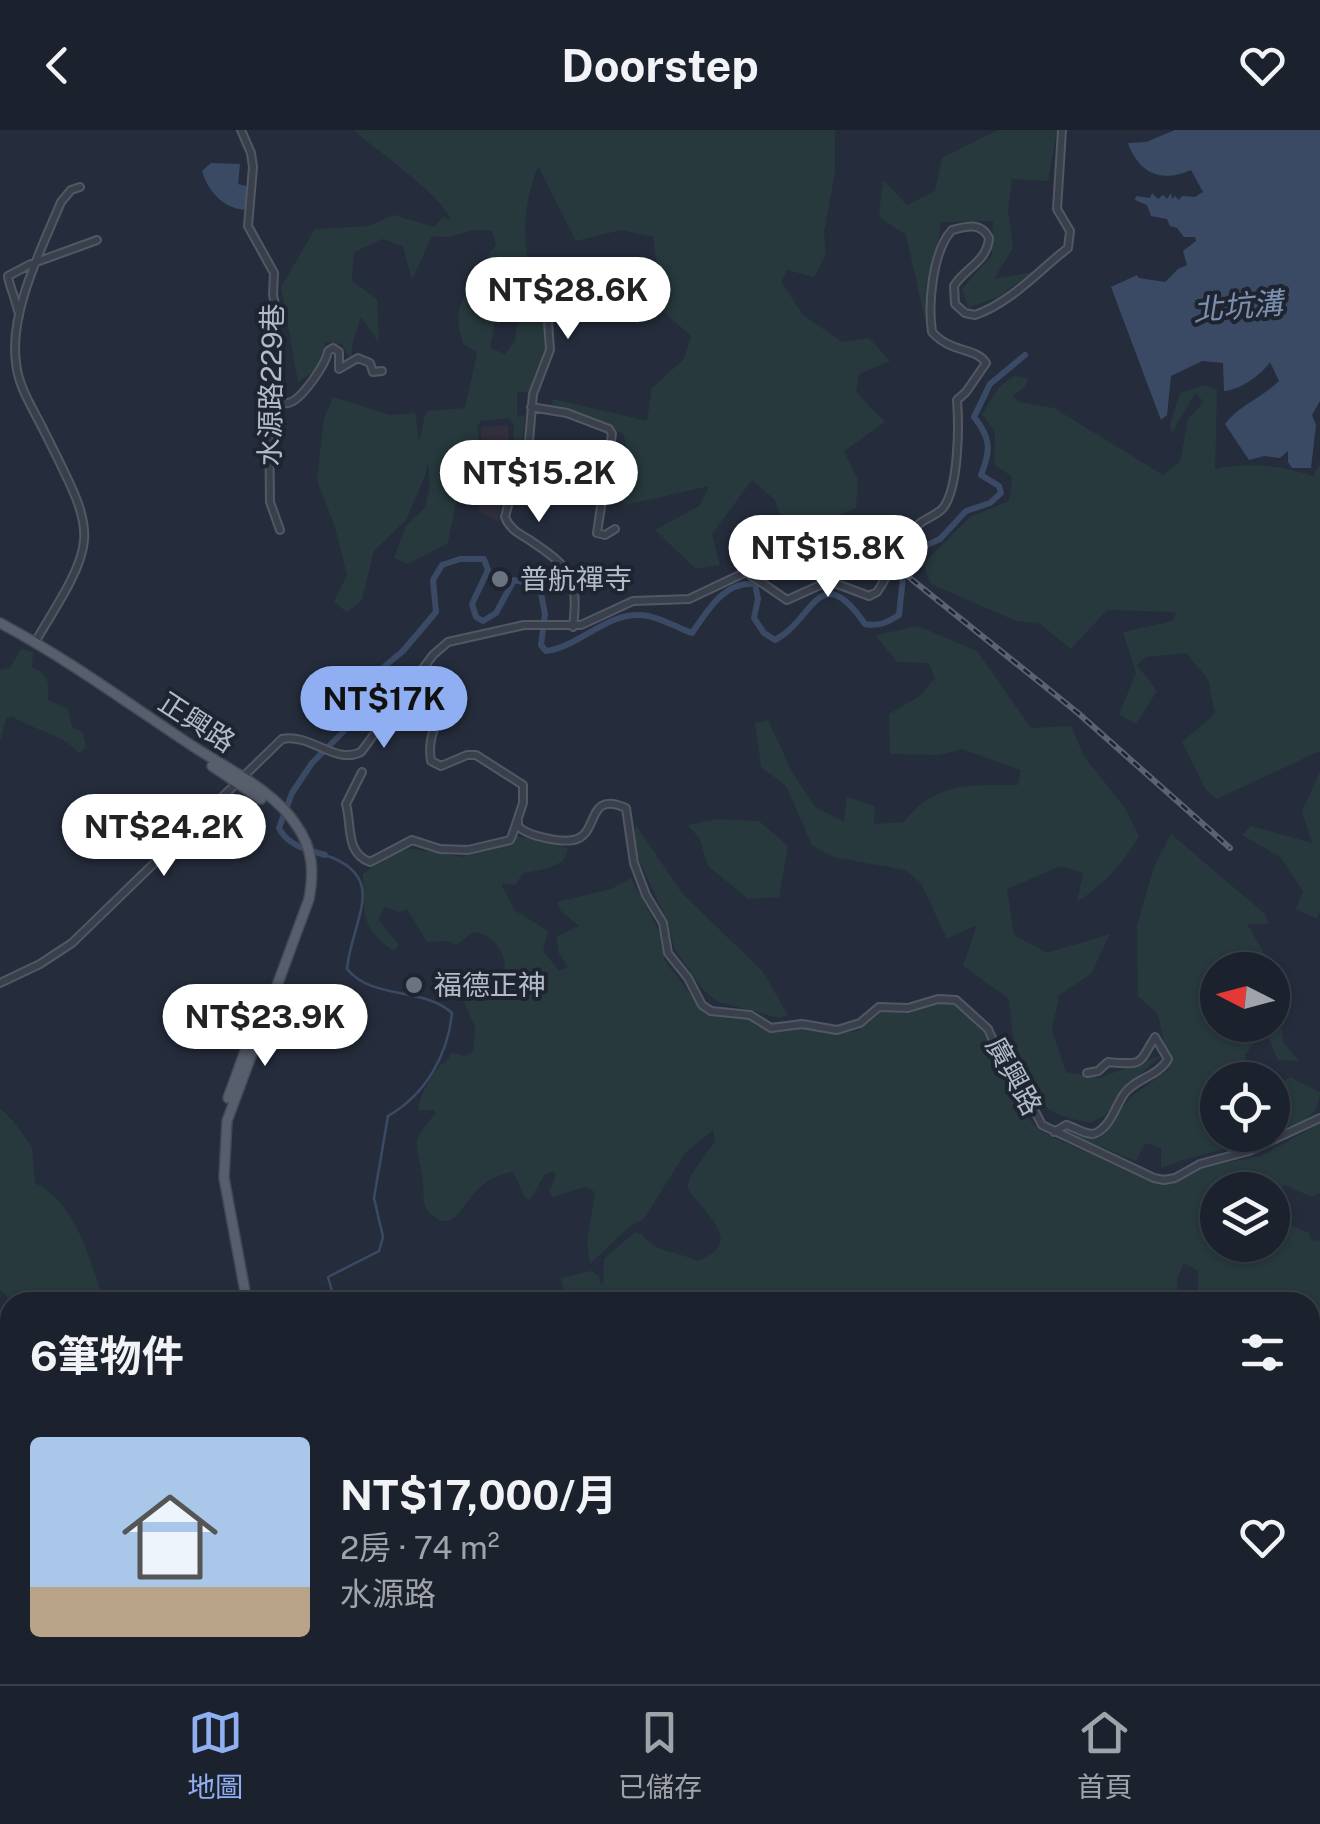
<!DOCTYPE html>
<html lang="zh-TW">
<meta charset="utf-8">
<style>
:root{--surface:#1c222d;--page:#292f39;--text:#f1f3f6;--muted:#a0a4aa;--line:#3a3f49;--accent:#8faff2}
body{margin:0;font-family:"Public Sans","Noto Sans TC",sans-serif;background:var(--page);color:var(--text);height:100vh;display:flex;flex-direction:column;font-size:38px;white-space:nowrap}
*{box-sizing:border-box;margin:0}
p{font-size:32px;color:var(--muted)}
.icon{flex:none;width:55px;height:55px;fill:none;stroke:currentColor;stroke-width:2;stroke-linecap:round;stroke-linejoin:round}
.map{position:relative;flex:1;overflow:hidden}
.drawer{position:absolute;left:0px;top:1162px;width:1320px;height:392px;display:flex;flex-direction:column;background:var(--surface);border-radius:30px 30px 0 0;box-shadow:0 2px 8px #0004,0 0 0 2px var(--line)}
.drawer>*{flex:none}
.needle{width:65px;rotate:276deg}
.buttons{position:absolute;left:1200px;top:822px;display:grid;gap:20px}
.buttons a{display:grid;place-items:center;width:90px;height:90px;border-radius:50%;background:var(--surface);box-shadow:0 2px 8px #0004,0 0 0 2px var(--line);font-size:50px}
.price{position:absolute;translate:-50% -85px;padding:0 22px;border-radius:35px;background:#fff;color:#222;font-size:32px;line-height:65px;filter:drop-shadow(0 2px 5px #0008)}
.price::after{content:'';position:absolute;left:50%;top:60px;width:30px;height:22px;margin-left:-15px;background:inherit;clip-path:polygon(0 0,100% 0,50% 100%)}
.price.active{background:var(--accent);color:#111}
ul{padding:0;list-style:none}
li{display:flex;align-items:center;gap:30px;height:250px;padding:0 30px}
li span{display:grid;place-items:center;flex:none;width:280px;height:200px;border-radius:10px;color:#555}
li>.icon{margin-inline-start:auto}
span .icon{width:120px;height:120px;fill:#fffc;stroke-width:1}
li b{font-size:42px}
h2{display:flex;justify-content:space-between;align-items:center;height:120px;padding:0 30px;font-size:42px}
header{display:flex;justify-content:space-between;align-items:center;height:130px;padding:0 30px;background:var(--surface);font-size:45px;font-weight:700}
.tab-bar{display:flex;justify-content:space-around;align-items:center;height:140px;border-top:2px solid var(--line);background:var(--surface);font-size:28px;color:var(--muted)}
.tab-bar a{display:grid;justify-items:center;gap:5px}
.tab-bar .active{color:var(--accent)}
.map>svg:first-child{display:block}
.medical{fill:#33303e}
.green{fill:#27393d;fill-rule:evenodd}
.water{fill:#3b4a64}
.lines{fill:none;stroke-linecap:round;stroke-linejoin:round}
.stream{stroke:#3b4a64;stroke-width:2.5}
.canal{stroke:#3b4a64;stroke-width:5}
.river{stroke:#3b4a64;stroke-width:6}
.minor-casing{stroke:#515864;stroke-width:10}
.major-casing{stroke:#424955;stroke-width:12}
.highway-casing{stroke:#414854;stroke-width:14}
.minor{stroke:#39404c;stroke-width:6}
.major{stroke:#575e6c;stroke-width:9}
.highway{stroke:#726956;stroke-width:10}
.rail-casing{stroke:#5b6373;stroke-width:6}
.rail{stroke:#1e2531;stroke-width:2.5;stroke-dasharray:8;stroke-linecap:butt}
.worship-dot{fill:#6b7280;stroke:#1e2531;stroke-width:4}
.labels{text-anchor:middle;stroke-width:8;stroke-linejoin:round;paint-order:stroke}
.street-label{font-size:28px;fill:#b4bbc8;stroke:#1e2531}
.poi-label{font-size:28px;fill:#b4bbc8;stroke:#1e2531;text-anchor:start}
.water-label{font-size:30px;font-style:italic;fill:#7d8fae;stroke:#1e2531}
</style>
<header><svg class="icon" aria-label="back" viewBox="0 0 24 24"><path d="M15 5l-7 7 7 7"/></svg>Doorstep<svg class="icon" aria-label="heart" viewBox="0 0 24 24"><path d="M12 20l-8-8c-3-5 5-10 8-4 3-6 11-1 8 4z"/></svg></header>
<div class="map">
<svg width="1320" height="1554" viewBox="0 0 1320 1554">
<rect width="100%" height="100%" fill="#252d3c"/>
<path class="medical" d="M508,295L510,337L501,366L499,392L479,381L481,297Z"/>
<path class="green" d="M353,0H835V42L824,102L826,125L814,147L787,140L781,152L803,185L842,212L869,208L890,231L859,244L856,262L885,292L844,321L858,350L856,378L819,394L786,402L775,370L752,350L712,404L720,435L696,439L655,400L699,376L709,356L621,376L633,339L623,303L550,277L553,269L647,291L652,258L684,229L691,206L663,181L653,107L621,100L576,111L538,36C524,73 522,104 530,143L505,130L495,147L500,165L490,218L505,224L515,211L523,147L528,148L530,175L545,183L547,222L531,262H517V285L525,286C523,319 518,345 505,375L504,361L513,335L514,294L507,288L481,291L477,296L479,311L464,332L448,413L408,434L394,428L406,396L425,378L430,357L428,332L425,346L406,390L374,421L362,470L347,483L334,471L347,445L335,397L317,350L324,288L333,267L390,285L415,283L419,312L426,281L465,278L477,223L463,214C461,204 456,191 459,180C461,168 487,125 496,115L492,101C463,96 461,111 432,106L412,150L403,116L382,109L354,122L352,151L377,169L379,213L361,187L353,210L351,231L342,214L325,212L316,240L298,252L281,157L315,99L368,96L394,85L434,97L443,87L451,90C444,67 374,18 353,0Z
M998,0H1057L1048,51L1012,49L1008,80L1013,118L994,149L1033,142L998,167L968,178L962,159L992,125L993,91L941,92L926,194L906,105L879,87L883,50L907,75L935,61L942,28Z
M1014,246L1028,248L1025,257L1013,265L1019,272L1054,278L1163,345L1180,332L1188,289L1204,272L1195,263L1172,303L1170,294L1180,263L1206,255L1217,261L1215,339C1248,332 1281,335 1313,346L1320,334V621L1217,669L1206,660L1182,612L1215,584L1208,549L1186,523L1146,527L1137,535L1157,561L1136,594L1119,584L1136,543L1123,502L1173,491L1176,482L1107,480L1071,519L1039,493L1016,491L931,454L923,434L970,387L1009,371L1012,347L994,334L995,302L982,284L999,257Z
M918,496L977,521L1031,598L1071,596L1084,626L1125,678L1139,706C1122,735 1105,753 1077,772L1083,743L1061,736L1007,759L1014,805L1047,823L1110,804L1091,844L1059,865L1052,900L1066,942L1099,948L1162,925L1136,948L1105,985L1091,993C1079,990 1063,988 1053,982C1018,961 1012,905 1009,869L963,836L977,795L947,809L921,753L905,740L833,727L812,715L786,656L761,637L755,593L768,590L792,642L815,677L844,692L847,667L875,676L874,694L904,692C935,651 971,655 1018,655L1021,640L962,619L938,625L890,624L889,584L920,566L935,548L929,533L897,532L875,505Z
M21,519L33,522L32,537C49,545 49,552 48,570L68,579L72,597L83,602L86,617L79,623C62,603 34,601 12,586L6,589L0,612V540L10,538Z
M1320,642V781L1317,789L1296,779L1303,761L1280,727L1242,705L1251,696L1312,713L1302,681Z
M718,689L759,691L788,716L779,767L748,769L708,736L699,707L687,695Z
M636,695L681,762L763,842L788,885L779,888L718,872L703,860L674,818L668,793L632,714Z
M1171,704L1265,784L1269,794H1247L1276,844L1283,912L1299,931L1278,930L1264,899L1245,925L1250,950H1218V1005H1267C1232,1020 1196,1023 1161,1038V1018L1145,1013L1136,1031L1065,1002L1071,999L1099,1009L1130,968L1169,939L1158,884L1138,866L1137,795L1154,737ZM1218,840H1272V895H1218Z
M515,706C527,709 559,713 568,719C565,739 541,739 523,743L515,755L503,753L502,756L514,780L548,801L543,821L559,841L568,837L558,822L557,806L579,796L560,780L557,772L611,759L631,748L659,801L665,831L705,883L741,885L772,901L794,898L838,903L857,901L884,881L912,883L940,868C990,881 1006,957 1033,994C1045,1010 1127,1035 1151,1050L1170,1054L1206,1036L1261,1026L1320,993V1063L1311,1067L1286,1055L1278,1060C1278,1095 1279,1090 1309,1103L1312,1111L1320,1110V1538L1310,1534V1172H1206L1198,1165V1141L1184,1133L1177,1148L1178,1172H540L564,1165L561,1148L591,1141L599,1146L601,1154L603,1153L604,1129L635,1102L642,1104C652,1122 677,1121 697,1131C751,1112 698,1080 687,1057L691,1045L715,1011L713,1000L685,1023L644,1089L630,1096L590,1134L587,1113L595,1062L585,1057L552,1067L549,1062L556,1045L553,1041L545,1044L530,1070L525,1067L513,1042C470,1047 464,1091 446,1091C438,1092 430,1083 426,1079C422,1067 424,1056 422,1044C416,1009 410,1013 436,983L433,980H418C419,969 428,951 435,941C441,932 448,933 452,922L464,926L473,922L475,897L465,874V862L476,856H498C514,836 500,804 473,802L456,815L448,811L427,812L407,779L399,782L385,777L378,789L399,815L394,821C361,800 363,781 363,744L396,720L414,719L463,727L506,715ZM1218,1060H1272V1115H1218Z
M1290,947L1320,962C1320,991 1296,992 1273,1002V959Z
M0,978L14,992L32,1017L35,1053C78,1074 90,1132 104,1172H13L0,1160Z
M487,1545H991L986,1554H488Z"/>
<path class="water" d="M1175,0H1320V271L1312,285L1316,295L1311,338H1292L1288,332V321L1280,328L1264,326L1249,330L1225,294C1239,275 1262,268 1279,251L1270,232C1261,245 1240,260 1224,261L1223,233L1202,231L1171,246L1167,285L1161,290L1111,157L1137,145L1139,148L1165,152L1178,139L1187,135L1183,121L1196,111L1195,107H1184L1177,98L1170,96L1167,89L1151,86L1147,75L1135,70L1136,66L1150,68L1152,63L1158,69L1163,65L1167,69L1171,63L1172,69L1175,66L1179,70L1182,66L1195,67L1203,62L1191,40C1162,53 1139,44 1128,13L1146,12Z
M211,33L240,34L238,54L250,57L248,80C225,80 208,62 202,41Z"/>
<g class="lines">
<path class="stream" d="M325,725C391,747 351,791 347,839C372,870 424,857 452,883C448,925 425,965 388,986L374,1068L383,1107L379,1121L328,1147L335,1172
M479,1545L480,1554
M1131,1554L1133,1545"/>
<path class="canal" d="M124,1554H125"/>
<path class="river" d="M325,725C307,720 287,715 279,698L292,663L312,633L343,602L374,545L403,521L436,482L433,450L442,435L460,429H484L488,440L472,474L476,487L483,491L496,483L514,450L528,453L541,463L545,484L541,515L546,521C582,516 610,478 648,486C663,489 678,498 692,503C708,480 724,451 755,454L758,469L754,488L764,503L775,510C814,490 819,427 865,494C879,497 888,492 899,485L904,438L916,420L940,409L966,381L990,373L1001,363L999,356L981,345C991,320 991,308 974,287L990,254L1025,225"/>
<defs>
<path id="minor" d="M241,0L251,23L253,37L248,96L274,143L273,165L277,184L271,235L274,252L269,288L270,372L280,400
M538,145L539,160L547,177L550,220L533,264L527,335L510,368L505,387C509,398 518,403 528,409C570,437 579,446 573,497
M18,181C16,170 8,152 8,146L31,134L97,110
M271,271C274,272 284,274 288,273C301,271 326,234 328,221L333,218L339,222V239L358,228L370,233L373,242L382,241
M531,277L567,283L609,299L612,304L597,403L605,405L615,399
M35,512C101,404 98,409 42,297C32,277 18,256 16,233C9,182 41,120 61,72L71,60L80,57
M362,642L346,674C352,695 345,723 370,732L412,710L440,719L468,720L510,710L512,706L523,673V655L476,625H467L441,636L431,631C427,607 437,582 459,570L462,563C446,553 427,566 411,553
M518,690V696C527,706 566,715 579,708C598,699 588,661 626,678L634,733L646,765L663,793L668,823L688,848L702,875L711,881L750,885L771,898L802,894L837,900L860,893L879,877L908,878L938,869L956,870L988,899L1006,940L1026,964L1042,995L1154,1048L1164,1050L1175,1048L1200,1034L1249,1021L1320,988
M0,853L40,834L72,813L282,609C311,603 335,635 361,622L433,525L448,512L524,495H581L633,471L689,469L746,442L787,470L829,451L869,466L877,462C891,442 901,413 918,395C925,388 936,386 943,378C959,358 959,295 957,270L966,262L986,233C976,217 952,224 932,202C928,174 932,122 952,100C967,96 981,92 989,108C987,132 965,138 954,156L955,174L965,183L975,185C1012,172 1038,141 1068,118L1070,101L1057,79L1062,0
M1054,1002L1066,995C1075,997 1088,1007 1096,1003C1111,996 1116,975 1124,964C1135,948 1158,947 1168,929L1155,907C1138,935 1144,935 1108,932L1098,941L1087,943
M0,1241L10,1252
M0,1490L2,1494
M254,1545L259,1554"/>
<path id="major" d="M0,493C68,529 130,575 194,617C228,639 275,661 297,696C313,719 314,742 309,769L227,991L224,1048L247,1172
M212,636L261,669
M228,968L267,861
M369,1554L372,1545"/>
<path id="highway" d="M0,1282L10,1293
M0,1295L10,1307
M165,1545L169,1554
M175,1545L179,1554"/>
</defs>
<use href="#minor" class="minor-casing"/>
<use href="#major" class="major-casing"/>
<use href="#highway" class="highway-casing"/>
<use href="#minor" class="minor"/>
<use href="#major" class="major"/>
<use href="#highway" class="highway"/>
<defs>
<path id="rail" d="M849,399L1078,583L1230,718"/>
</defs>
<use href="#rail" class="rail-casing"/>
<use href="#rail" class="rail"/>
</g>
<g class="worship-dot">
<circle cx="500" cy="449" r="10"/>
<circle cx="414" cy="855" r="10"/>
</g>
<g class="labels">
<g class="street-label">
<text transform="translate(271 255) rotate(-89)" y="10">水源路229巷</text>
<text transform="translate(197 592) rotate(33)" y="10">正興路</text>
<text transform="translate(1014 946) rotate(61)" y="10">廣興路</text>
</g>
<g class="poi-label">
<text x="520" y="459">普航禪寺</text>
<text x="434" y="865">福德正神</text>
</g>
<g class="water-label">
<text transform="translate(1238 177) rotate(-5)" y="10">北坑溝</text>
</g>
</g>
</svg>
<div class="buttons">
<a><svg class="needle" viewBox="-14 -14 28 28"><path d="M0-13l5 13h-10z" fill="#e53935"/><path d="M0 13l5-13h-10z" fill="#a0a4aa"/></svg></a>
<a><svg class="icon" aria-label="locate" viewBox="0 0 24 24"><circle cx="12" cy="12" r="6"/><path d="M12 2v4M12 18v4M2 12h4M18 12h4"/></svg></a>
<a><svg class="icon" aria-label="layers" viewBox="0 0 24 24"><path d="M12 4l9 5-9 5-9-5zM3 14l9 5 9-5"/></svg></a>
</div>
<b class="price" style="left:568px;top:212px">NT$28.6K</b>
<b class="price" style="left:539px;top:395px">NT$15.2K</b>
<b class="price" style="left:828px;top:470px">NT$15.8K</b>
<b class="price active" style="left:384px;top:621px">NT$17K</b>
<b class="price" style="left:164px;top:749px">NT$24.2K</b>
<b class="price" style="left:265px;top:939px">NT$23.9K</b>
<section class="drawer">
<h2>6筆物件<svg class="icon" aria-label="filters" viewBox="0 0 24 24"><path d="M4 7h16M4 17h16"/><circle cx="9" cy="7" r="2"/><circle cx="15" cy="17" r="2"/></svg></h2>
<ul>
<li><span style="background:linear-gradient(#a9c7e8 75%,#b9a48a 0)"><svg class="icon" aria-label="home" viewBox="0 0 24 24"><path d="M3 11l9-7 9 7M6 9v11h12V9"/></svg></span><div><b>NT$17,000/月</b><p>2房 · 74 m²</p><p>水源路</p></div><svg class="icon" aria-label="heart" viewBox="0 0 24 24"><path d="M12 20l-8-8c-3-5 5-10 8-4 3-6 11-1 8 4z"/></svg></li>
</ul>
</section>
</div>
<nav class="tab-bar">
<a class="active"><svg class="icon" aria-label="map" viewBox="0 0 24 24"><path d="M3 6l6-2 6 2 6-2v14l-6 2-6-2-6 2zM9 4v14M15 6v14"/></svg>地圖</a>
<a><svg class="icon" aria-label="saved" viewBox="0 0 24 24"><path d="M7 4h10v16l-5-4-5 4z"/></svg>已儲存</a>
<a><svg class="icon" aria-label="home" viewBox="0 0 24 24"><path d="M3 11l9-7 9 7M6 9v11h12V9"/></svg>首頁</a>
</nav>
